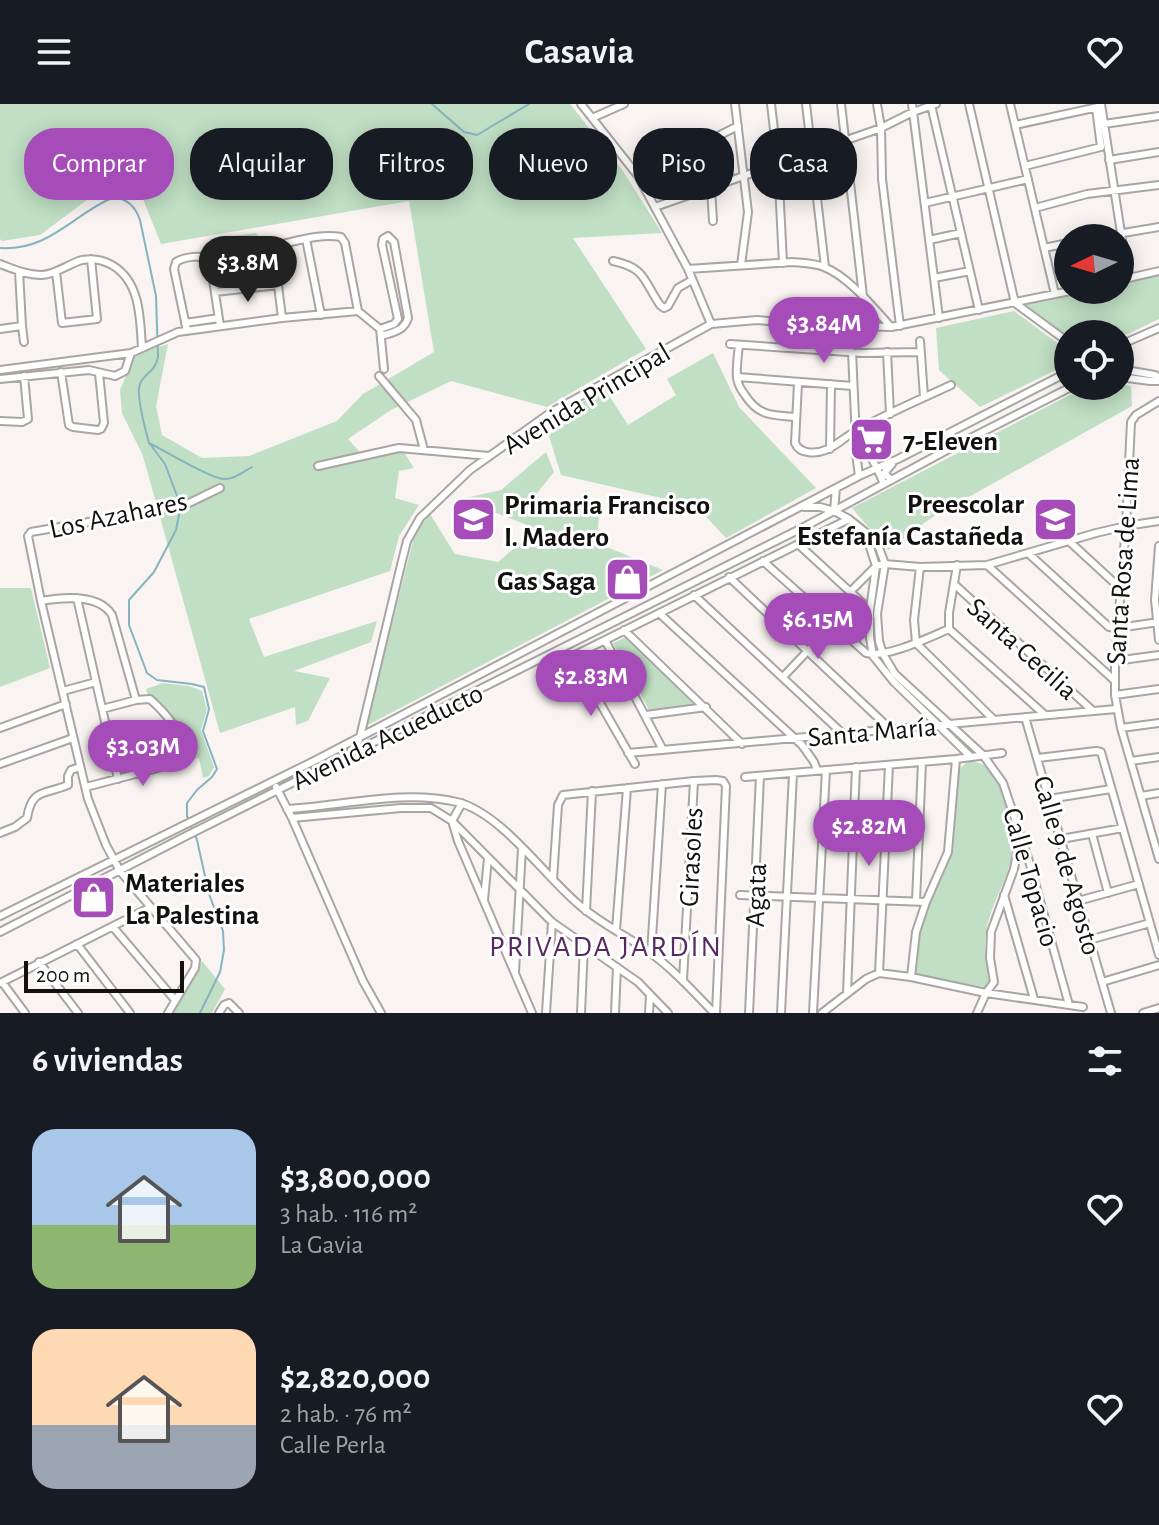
<!DOCTYPE html>
<html lang="es">
<meta charset="utf-8">
<style>
:root{--surface:#171b24;--page:#20242c;--text:#f1f3f6;--muted:#9ea1a6;--accent:#a54cb8}
body{margin:0;font-family:"Alegreya Sans",sans-serif;background:var(--page);color:var(--text);height:100vh;display:flex;flex-direction:column;font-size:30px;white-space:nowrap}
*{box-sizing:border-box;margin:0}
p{font-size:26px;color:var(--muted)}
.icon{flex:none;width:44px;height:44px;fill:none;stroke:currentColor;stroke-width:2;stroke-linecap:round;stroke-linejoin:round}
.map{position:relative;height:909px;overflow:hidden}
.drawer{display:flex;flex-direction:column;background:var(--surface);flex:1}
.drawer>*{flex:none}
.top-card{position:absolute;left:24px;top:24px;width:1112px;height:72px;display:flex;gap:16px}
.needle{width:52px;rotate:265deg}
.controls{position:absolute;left:1054px;top:120px;display:grid;gap:16px}
.controls a{display:grid;place-items:center;width:80px;height:80px;border-radius:50%;background:var(--surface);box-shadow:0 4px 20px #0003;font-size:40px}
.scale{position:absolute;left:24px;bottom:20px;width:160px;box-sizing:border-box;padding-left:8px;border:4px solid #121110;border-top:0;font-size:22px;line-height:28px;white-space:nowrap;color:#121110;-webkit-text-stroke:6px #fff;paint-order:stroke}
.price{position:absolute;translate:-50% -68px;padding:0 18px;border-radius:28px;background:var(--accent);color:#fff;font-size:26px;line-height:52px;filter:drop-shadow(0 2px 4px #0008)}
.price::after{content:'';position:absolute;left:50%;top:48px;width:24px;height:18px;margin-left:-12px;background:inherit;clip-path:polygon(0 0,100% 0,50% 100%)}
.price.current{background:#222;color:#fff}
ul{padding:0;list-style:none}
li{display:flex;align-items:center;gap:24px;height:200px;padding:0 32px}
li span{display:grid;place-items:center;flex:none;width:224px;height:160px;border-radius:24px;color:#555}
li>.icon{margin-inline-start:auto}
span .icon{width:96px;height:96px;fill:#fffc;stroke-width:1}
li b{font-size:34px}
h2{display:flex;justify-content:space-between;align-items:center;height:96px;padding:0 32px;font-size:34px}
.pill{padding:0 28px;border-radius:32px;background:var(--surface);box-shadow:0 4px 20px #0003;font-size:28px;line-height:72px}
.pill.current{background:var(--accent);color:#fff}
header{display:flex;justify-content:space-between;align-items:center;height:104px;padding:0 32px;background:var(--surface);font-size:36px;font-weight:600}
.map>svg:first-child{display:block}
.green{fill:#c0dfc4}
.lines{fill:none;stroke-linecap:round;stroke-linejoin:round}
.stream{stroke:#85b3bf;stroke-width:2}
.minor-casing{stroke:#aaa5a3;stroke-width:10}
.minor{stroke:#fff;stroke-width:6}
.labels{text-anchor:middle;stroke-width:6;stroke-linejoin:round;paint-order:stroke}
.street-label{font-size:28px;fill:#121110;stroke:#fff}
.poi-label{font-size:28px;font-weight:bold;fill:#121110;stroke:#fff;text-anchor:start}
.neighbourhood-label{font-size:30px;letter-spacing:2px;fill:#572b60;stroke:#fff}
</style>
<header><svg class="icon" aria-label="menu" viewBox="0 0 24 24"><path d="M4 6h16M4 12h16M4 18h16"/></svg>Casavia<svg class="icon" aria-label="heart" viewBox="0 0 24 24"><path d="M12 20l-8-8c-3-5 5-10 8-4 3-6 11-1 8 4z"/></svg></header>
<div class="map">
<svg width="1159" height="909" viewBox="0 0 1159 909">
<rect width="100%" height="100%" fill="#f9f4f1"/>
<path class="green" d="M0,0H570L621,64L662,129L573,134L646,245L547,303L451,277L391,306L348,335L366,355L402,345L414,364L399,367L395,394L419,401L399,432L390,467L249,515L264,553L377,517L371,538L294,567L330,574L308,617L296,621L295,603L220,629L143,352L122,309L120,286L135,250L168,240L156,302L162,331L202,354L249,352L337,317L363,290L434,248L409,97L161,140L141,90L111,78L40,131L2,137L0,135Z
M256,129L270,160L269,172L216,176L210,135Z
M1159,172V215L1120,234V230H1068V233L1025,201L1094,186H1120V180Z
M1014,207L1068,247V260L980,303L939,266L936,224Z
M713,249L739,303L816,384L726,434L696,402L561,371L545,319L605,285L628,321L676,291L667,275Z
M1120,280L1131,282L1132,302L931,414L888,446L852,404L1087,282H1120Z
M546,348L554,368L534,393L599,408L597,439L663,466L366,622L415,429L430,410L455,450L498,458L537,425L461,395L501,386Z
M0,484H31L50,564L0,583Z
M626,533L697,600L649,606L613,539Z
M163,579L189,582L202,587L207,605L201,626L214,663L209,672L203,674L199,654L187,656C184,644 181,631 173,621C163,609 150,600 146,585Z
M970,656C976,658 982,660 987,663C1008,680 1015,726 1012,751C1007,778 990,801 986,828C983,844 987,861 990,877L985,883L915,871L918,832L929,802L953,748L959,665Z
M202,857L225,885L212,909H173Z"/>
<g class="lines">
<path class="stream" d="M432,0L464,28L477,31L529,0
M0,144C50,147 73,110 114,93C128,95 136,104 140,116L156,192L158,253C155,269 144,269 140,280C135,290 146,327 149,339C166,347 207,373 223,375C233,376 243,368 252,363
M150,340L165,360L179,397
M180,406L176,426L154,468L129,496V521L147,569L157,576L192,580L204,583L209,605L203,627L217,665L212,673L197,686L187,699V712L197,736L209,790L223,827L224,846L220,868L200,909"/>
<defs>
<path id="minor" d="M581,0L638,72L688,165L711,220
M735,0L748,108L741,161
M771,0L778,60L783,159
M806,0L825,163
M841,0L863,192
M877,0L881,24L882,75L900,222
M912,0L939,214
M969,0L1015,199
M1010,0L1055,190
M1101,0L1128,174
M931,1L979,206
M592,14L624,0
M1104,20L1159,12
M1015,21L1098,3
M1109,56L1159,48
M1025,62L1101,43L1096,4
M638,72L738,22
M711,84L713,117
M925,99L1028,75
M655,103L881,24L913,8L936,0
M1035,104L1087,90L1159,81
M1094,134L1159,123
M306,135L321,211
M929,136L961,129
M1044,144L1068,139
M613,157C646,164 643,176 660,201L664,204L668,202L678,184L692,176
M0,160C13,165 27,171 42,171C57,170 68,160 82,156C92,154 103,156 112,161C141,178 140,215 142,244
M688,165L792,158C802,159 814,159 824,163C849,173 873,203 891,223
M56,168L62,219L97,215L91,155
M934,174L970,167
M1120,176L1159,167
M214,181L276,173
M215,188L278,181
M1015,199L1068,238
M358,207L380,225L384,265
M282,214L278,181L270,145L273,142C294,138 320,129 341,133L345,139L358,207
M185,219L219,214
M22,222L24,238
M0,225L22,222L19,167
M380,225L394,220L398,215L382,141L383,135L388,132L394,138L408,214C404,227 393,228 382,232
M187,227L174,165L176,158C184,153 202,150 210,156L220,222
M920,237L924,293
M730,240L863,249L920,248
M739,241C738,251 736,263 737,274C738,280 741,286 745,291C759,313 773,311 796,313
M1120,241L1159,224
M852,248L856,335L855,341L859,372
M887,248L890,310
M131,249L178,228L282,214L358,207
M1120,265L1155,271L1159,274
M0,266L131,249L125,267L115,272L89,266L0,275
M61,268L69,321L73,323L98,326L101,325L104,319L99,269
M379,272L416,316L424,346
M737,273L853,282
M1120,273L1150,277H1159
M798,279L795,339C800,351 817,350 828,345C837,341 845,333 854,328C885,310 919,296 951,281
M1159,297L1136,311L1131,318L1126,422L1115,557V591L1121,624L1159,755
M0,317L22,318L28,315L24,272
M856,335C869,346 877,364 884,380
M830,345L831,280
M318,362L399,344L489,352
M892,376L887,372L885,368L892,360
M804,403H820L834,407L849,415L874,435L878,441L885,460L877,510L879,537L883,550L895,570L983,651L1003,679L1029,757L1069,901
M834,407L836,384
M865,428L876,462L870,506V534L873,552L893,577L971,653
M1070,438L1121,485
M798,440L870,506
M1159,442L1155,496L1159,536
M1029,450L1109,523L1118,524L1159,518
M763,457L866,549C885,555 930,533 949,525
M987,461L1114,576
M920,463L914,516L916,539L994,616
M729,473L889,624
M954,480L1093,607
M850,488L876,462L885,460L920,463L987,461L1096,429L1126,422L1159,417
M694,491L842,629
M77,494L118,675
M41,497C63,493 99,490 112,511L136,596
M659,509L802,641L814,658L817,666
M949,525L1045,611
M949,525V509L957,461
M624,526L742,640
M605,536L663,646
M1115,557L1159,551
M783,573L832,521
M63,587L96,578
M1115,591L1159,585
M646,611L706,603
M1025,613L1111,909
M0,624L66,600
M1121,624L1159,619
M111,640L175,623
M351,647L357,640L360,633L401,461L407,437L420,414L470,366L550,309L711,220L757,216L815,221L891,223L1075,186
M628,649L1116,605
M1038,654L1096,647L1101,648L1159,851
M1131,657L1159,653
M0,660L73,634
M635,660L573,552L849,415
M745,673L956,655L1002,649
M86,683L177,659L185,653C183,630 167,610 150,595L136,596L102,605
M276,683L292,714L363,877L381,909
M1141,692L1159,689
M1049,695L1111,685
M462,699L452,717L458,737L532,909
M287,705C342,702 404,685 457,698C501,709 543,770 577,799C598,818 625,831 648,847C673,865 693,887 714,909
M292,714L401,704H431L452,717L552,818L638,878L668,909
M0,729L15,723L27,714C32,684 44,691 68,681V672L71,666L80,663
M1092,730L1108,789
M1061,735L1123,724
M553,775L558,701L563,691L694,677L716,676L723,677L726,682L716,909
M740,791L926,798
M1004,791L1034,895
M484,796L488,754
M916,797L922,658
M1078,797L1139,780
M586,807L592,687
M0,812L316,656L859,372L898,355L1068,268
M113,823L175,896
M616,826L627,684
M0,828L186,732L804,423L947,346L1073,282
M1089,836L1150,819
M77,840L130,909
M651,849L662,680
M39,858L78,909
M515,868L522,744
M879,869L889,661
M911,873L916,828L926,798L948,748L956,655
M683,876L694,677
M2,878L25,909
M1102,878L1159,861
M0,879L151,803
M847,889L856,663
M168,909L195,864L196,856L120,767L106,741L88,695L41,497L28,432L31,428L175,403L189,399L220,384
M219,909L224,901L229,899L239,909
M546,909L552,818
M581,909L584,842
M615,909L617,863
M649,909L650,891
M749,909L760,672
M781,909L793,670
M813,909L826,666
M822,909L866,875L879,869L911,873L986,889L1083,903
M977,909L986,889L994,878L990,854L991,828L1014,765L1017,749V726
M1143,909L1159,904"/>
</defs>
<use href="#minor" class="minor-casing"/>
<use href="#minor" class="minor"/>
</g>
<defs>
<symbol id="supermarket-square" viewBox="-11 -11 22 22"><rect x="-9" y="-9" width="18" height="18" rx="4" fill="#a54cb8" stroke="#fff"/><path d="M-6-5.5h2.5l.6 2H6L4.5 2H-2.5L-4.4-4H-6ZM-1.5 3.2a1.3 1.3 0 1 0 .1 0ZM3 3.2a1.3 1.3 0 1 0 .1 0Z" fill="#fff"/></symbol>
<symbol id="school-square" viewBox="-11 -11 22 22"><rect x="-9" y="-9" width="18" height="18" rx="4" fill="#a54cb8" stroke="#fff"/><path d="M0-5L7-2L0 1L-7-2ZM-4 1L0 2.5L4 1V4Q0 6-4 4Z" fill="#fff"/></symbol>
<symbol id="shop-square" viewBox="-11 -11 22 22"><rect x="-9" y="-9" width="18" height="18" rx="4" fill="#a54cb8" stroke="#fff"/><path d="M-5-2.5h2.3a2.7 3.5 0 0 1 5.4 0H5L5.5 6h-11ZM-1.5-2.5h3a1.5 2.3 0 0 0-3 0Z" fill="#fff"/></symbol>
</defs>
<g fill-rule="evenodd">
<use href="#supermarket-square" x="846" y="310" width="51" height="51"/>
<use href="#school-square" x="1030" y="390" width="51" height="51"/>
<use href="#school-square" x="448" y="390" width="51" height="51"/>
<use href="#shop-square" x="602" y="450" width="51" height="51"/>
<use href="#shop-square" x="68" y="768" width="51" height="51"/>
</g>
<g class="labels">
<g class="street-label">
<text transform="translate(586 294) rotate(-31)" y="10">Avenida Principal</text>
<text transform="translate(118 410) rotate(-12)" y="10">Los Azahares</text>
<text transform="translate(1122 457) rotate(-86)" y="10">Santa Rosa de Lima</text>
<text transform="translate(1023 544) rotate(42)" y="10">Santa Cecilia</text>
<text transform="translate(872 627) rotate(-5)" y="10">Santa María</text>
<text transform="translate(387 632) rotate(-26)" y="10">Avenida Acueducto</text>
<text transform="translate(690 753) rotate(-87)" y="10">Girasoles</text>
<text transform="translate(1068 761) rotate(74)" y="10">Calle 9 de Agosto</text>
<text transform="translate(1032 773) rotate(74)" y="10">Calle Topacio</text>
<text transform="translate(755 791) rotate(-88)" y="10">Agata</text>
</g>
<g class="poi-label">
<text x="903" y="346">7-Eleven</text>
<text x="1024" y="409" text-anchor="end">Preescolar<tspan x="1024" dy="32">Estefanía Castañeda</tspan></text>
<text x="504" y="410">Primaria Francisco<tspan x="504" dy="32">I. Madero</tspan></text>
<text x="596" y="486" text-anchor="end">Gas Saga</text>
<text x="125" y="788">Materiales<tspan x="125" dy="32">La Palestina</tspan></text>
</g>
<g class="neighbourhood-label">
<text x="606" y="852">PRIVADA JARDÍN</text>
</g>
</g>
</svg>
<div class="controls">
<a><svg class="needle" viewBox="-14 -14 28 28"><path d="M0-13l5 13h-10z" fill="#e53935"/><path d="M0 13l5-13h-10z" fill="#9ea1a6"/></svg></a>
<a><svg class="icon" aria-label="locate" viewBox="0 0 24 24"><circle cx="12" cy="12" r="6"/><path d="M12 2v4M12 18v4M2 12h4M18 12h4"/></svg></a>
</div>
<div class="scale">200 m</div>
<b class="price current" style="left:248px;top:200px">$3.8M</b>
<b class="price" style="left:824px;top:261px">$3.84M</b>
<b class="price" style="left:818px;top:557px">$6.15M</b>
<b class="price" style="left:591px;top:614px">$2.83M</b>
<b class="price" style="left:143px;top:684px">$3.03M</b>
<b class="price" style="left:869px;top:764px">$2.82M</b>
<div class="top-card">
<a class="pill current">Comprar</a>
<a class="pill">Alquilar</a>
<a class="pill">Filtros</a>
<a class="pill">Nuevo</a>
<a class="pill">Piso</a>
<a class="pill">Casa</a>
</div>
</div>
<section class="drawer">
<h2>6 viviendas<svg class="icon" aria-label="filters" viewBox="0 0 24 24"><path d="M4 7h16M4 17h16"/><circle cx="9" cy="7" r="2"/><circle cx="15" cy="17" r="2"/></svg></h2>
<ul>
<li><span style="background:linear-gradient(#a9c7e8 60%,#8fb573 0)"><svg class="icon" aria-label="home" viewBox="0 0 24 24"><path d="M3 11l9-7 9 7M6 9v11h12V9"/></svg></span><div><b>$3,800,000</b><p>3 hab. · 116 m²</p><p>La Gavia</p></div><svg class="icon" aria-label="heart" viewBox="0 0 24 24"><path d="M12 20l-8-8c-3-5 5-10 8-4 3-6 11-1 8 4z"/></svg></li>
<li><span style="background:linear-gradient(#ffd9b3 60%,#9aa5b1 0)"><svg class="icon" aria-label="home" viewBox="0 0 24 24"><path d="M3 11l9-7 9 7M6 9v11h12V9"/></svg></span><div><b>$2,820,000</b><p>2 hab. · 76 m²</p><p>Calle Perla</p></div><svg class="icon" aria-label="heart" viewBox="0 0 24 24"><path d="M12 20l-8-8c-3-5 5-10 8-4 3-6 11-1 8 4z"/></svg></li>
</ul>
</section>
